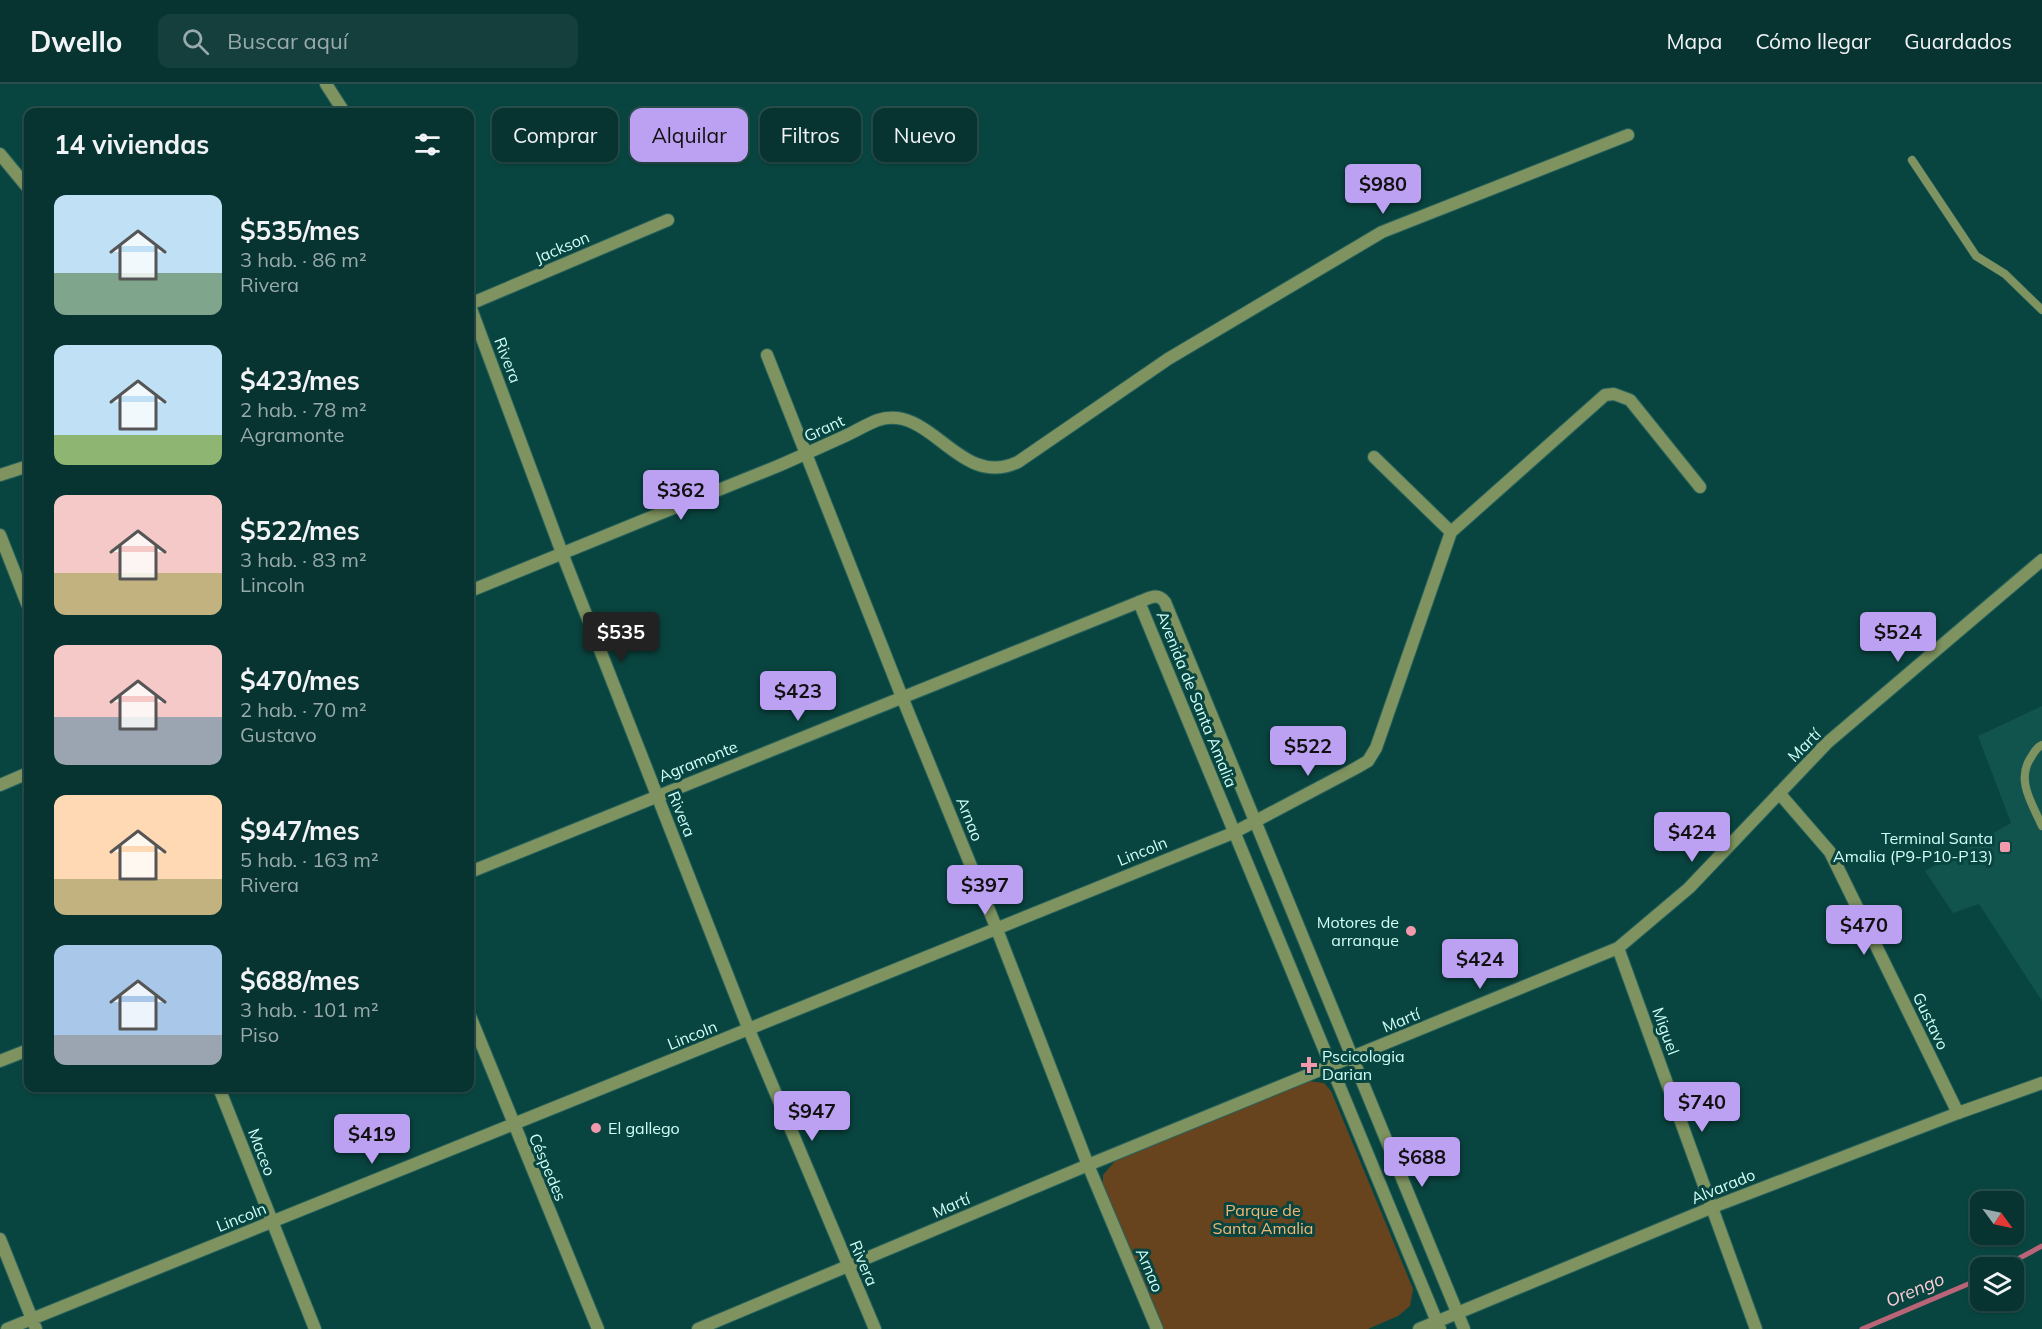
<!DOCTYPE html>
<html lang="es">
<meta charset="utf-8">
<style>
:root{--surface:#073430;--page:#153f3c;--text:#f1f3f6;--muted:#98aaab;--line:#284f4c;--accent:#bca0f2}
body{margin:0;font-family:Mulish,sans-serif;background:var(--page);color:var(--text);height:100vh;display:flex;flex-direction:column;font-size:22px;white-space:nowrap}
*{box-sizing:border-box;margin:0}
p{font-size:20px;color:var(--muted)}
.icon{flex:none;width:33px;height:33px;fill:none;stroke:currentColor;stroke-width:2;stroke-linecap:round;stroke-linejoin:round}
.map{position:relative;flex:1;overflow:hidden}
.panel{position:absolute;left:24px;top:24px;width:450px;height:984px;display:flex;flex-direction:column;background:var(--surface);border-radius:12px;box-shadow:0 2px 4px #0004,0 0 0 2px var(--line)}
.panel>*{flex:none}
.hud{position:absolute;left:492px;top:24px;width:570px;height:54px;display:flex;gap:12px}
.needle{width:39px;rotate:123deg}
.buttons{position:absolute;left:1970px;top:1107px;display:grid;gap:12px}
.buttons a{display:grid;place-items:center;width:54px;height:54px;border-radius:12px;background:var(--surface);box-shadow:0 2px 4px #0004,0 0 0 2px var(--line);font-size:30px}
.price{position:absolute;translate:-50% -51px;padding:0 14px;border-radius:6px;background:var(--accent);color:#111;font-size:20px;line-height:39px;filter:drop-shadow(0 2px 3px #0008)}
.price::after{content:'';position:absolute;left:50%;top:36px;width:18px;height:14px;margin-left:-9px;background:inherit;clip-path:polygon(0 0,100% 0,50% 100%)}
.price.active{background:#222;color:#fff}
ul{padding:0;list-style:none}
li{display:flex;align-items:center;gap:18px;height:150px;padding:0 30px}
li span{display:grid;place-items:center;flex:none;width:168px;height:120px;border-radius:12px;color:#555}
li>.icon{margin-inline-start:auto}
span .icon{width:72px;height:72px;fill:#fffc;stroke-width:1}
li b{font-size:26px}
h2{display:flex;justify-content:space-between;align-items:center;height:72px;padding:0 30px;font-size:26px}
.tag{padding:0 21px;border-radius:12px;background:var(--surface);box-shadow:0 2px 4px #0004,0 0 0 2px var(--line);font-size:21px;line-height:54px}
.tag.active{background:var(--accent);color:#111}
header{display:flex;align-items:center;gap:36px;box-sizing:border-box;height:84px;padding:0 30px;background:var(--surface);border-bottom:2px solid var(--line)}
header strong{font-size:28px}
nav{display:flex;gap:33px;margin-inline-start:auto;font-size:21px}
.search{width:420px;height:54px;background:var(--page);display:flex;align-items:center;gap:15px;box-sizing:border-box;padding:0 21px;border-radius:12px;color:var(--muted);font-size:22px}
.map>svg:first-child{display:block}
.built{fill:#10544d}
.green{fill:#67441d}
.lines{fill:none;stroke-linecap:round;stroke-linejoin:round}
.stream{stroke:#ba6478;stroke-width:5}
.service-casing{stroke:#29635d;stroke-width:9}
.minor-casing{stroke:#29635d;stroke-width:14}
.tertiary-casing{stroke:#29635d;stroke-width:14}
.service{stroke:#7e935f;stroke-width:8}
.minor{stroke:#7e935f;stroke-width:12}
.tertiary{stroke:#7e935f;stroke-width:12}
.poi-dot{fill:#f29aac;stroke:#094540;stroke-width:2}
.labels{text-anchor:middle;stroke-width:6;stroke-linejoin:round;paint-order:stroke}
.street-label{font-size:16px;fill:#d0fff8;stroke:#094540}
.poi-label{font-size:16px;fill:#d0fff8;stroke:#094540;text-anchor:end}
.park-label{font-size:16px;fill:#f6b672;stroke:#094540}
.water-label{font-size:18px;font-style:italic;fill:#fdccd5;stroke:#094540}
</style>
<header>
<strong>Dwello</strong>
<div class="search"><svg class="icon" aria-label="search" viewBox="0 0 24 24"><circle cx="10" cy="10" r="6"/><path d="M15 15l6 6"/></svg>Buscar aquí</div>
<nav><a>Mapa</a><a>Cómo llegar</a><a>Guardados</a></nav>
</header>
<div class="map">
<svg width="2042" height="1245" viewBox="0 0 2042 1245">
<rect width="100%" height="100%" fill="#094540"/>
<path class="built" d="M2042,622V917L1979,820L1953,829L1925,787L2011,739L1978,652Z"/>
<path class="green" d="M1308,997L1324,999L1331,1007L1413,1205L1410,1222L1398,1232L1368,1245H1164L1103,1104V1091L1116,1076Z"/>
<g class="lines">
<path class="stream" d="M2001,1184L2042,1162
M1862,1245L1980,1195"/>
<defs>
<path id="service" d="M1912,76L1976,172L2005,190L2042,226
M2042,661C2035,664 2034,669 2030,675C2016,697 2033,721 2042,742"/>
<path id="minor" d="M0,70L28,104
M470,220L668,136
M767,271L902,613L996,843L1088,1081L1157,1245
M1374,373L1451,448
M0,391L28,382
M0,451L28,522
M470,507C573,465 675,423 778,382C801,372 823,362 845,352C856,347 867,340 878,336C932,319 959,406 1018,378L1168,275L1382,148L1628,51
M0,701L28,689
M1779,709L1830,768L1958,1029
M470,788L1139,518
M1618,864L1756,1245
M470,932L598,1245
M0,977L28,966
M219,1004L315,1245
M0,1155L36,1245
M7,1245L1233,749L1356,684L1368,677L1376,664L1451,448L1605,311L1614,310L1630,316L1700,403
M698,1245L1088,1081L1618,864L1689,804L1827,659L2042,476"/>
<path id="tertiary" d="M326,0L344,28
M470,222L562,469L749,946L875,1245
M1419,1245L1713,1123L1958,1029L2042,999
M1440,1245L1139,518C1150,514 1157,508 1165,518L1464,1245"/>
</defs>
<use href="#service" class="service-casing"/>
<use href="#minor" class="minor-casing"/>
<use href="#tertiary" class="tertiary-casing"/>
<use href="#service" class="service"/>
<use href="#minor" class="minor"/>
<use href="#tertiary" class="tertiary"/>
</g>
<g class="poi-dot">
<rect x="1999" y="757" width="12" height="12" rx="3"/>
<circle cx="1411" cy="847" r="6"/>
<path d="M1306 972h6v6h6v6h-6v6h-6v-6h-6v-6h6z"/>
<circle cx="596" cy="1044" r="6"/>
</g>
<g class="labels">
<g class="street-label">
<text transform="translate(562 163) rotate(-23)" y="6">Jackson</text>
<text transform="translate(508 276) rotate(69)" y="6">Rivera</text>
<text transform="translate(824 344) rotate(-25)" y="6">Grant</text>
<text transform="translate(1197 615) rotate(68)" y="6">Avenida de Santa Amalia</text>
<text transform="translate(1804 661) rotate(-45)" y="6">Martí</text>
<text transform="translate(698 677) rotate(-22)" y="6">Agramonte</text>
<text transform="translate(682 730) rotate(68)" y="6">Rivera</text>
<text transform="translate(970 735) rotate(68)" y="6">Arnao</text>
<text transform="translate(1142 767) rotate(-22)" y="6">Lincoln</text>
<text transform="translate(1401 936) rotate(-22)" y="6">Martí</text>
<text transform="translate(1931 937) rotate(64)" y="6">Gustavo</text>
<text transform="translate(1666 947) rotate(70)" y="6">Miguel</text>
<text transform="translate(692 951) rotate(-22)" y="6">Lincoln</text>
<text transform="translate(262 1068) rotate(69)" y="6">Maceo</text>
<text transform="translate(548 1083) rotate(67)" y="6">Céspedes</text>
<text transform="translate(1723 1102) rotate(-22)" y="6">Alvarado</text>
<text transform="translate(951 1121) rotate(-23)" y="6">Martí</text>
<text transform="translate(241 1133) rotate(-22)" y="6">Lincoln</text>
<text transform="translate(864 1179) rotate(67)" y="6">Rivera</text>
<text transform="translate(1150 1186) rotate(67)" y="6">Arnao</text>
</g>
<g class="poi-label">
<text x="1993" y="760">Terminal Santa<tspan x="1993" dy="18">Amalia (P9-P10-P13)</tspan></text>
<text x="1399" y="844">Motores de<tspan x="1399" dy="18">arranque</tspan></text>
<text x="1322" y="978" text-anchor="start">Pscicologia<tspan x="1322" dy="18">Darian</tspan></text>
<text x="608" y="1050" text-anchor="start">El gallego</text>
</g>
<g class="park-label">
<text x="1263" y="1132">Parque de<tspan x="1263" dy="18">Santa Amalia</tspan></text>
</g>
<g class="water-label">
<text transform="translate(1915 1206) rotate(-23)" y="6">Orengo</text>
</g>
</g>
</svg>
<div class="buttons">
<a><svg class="needle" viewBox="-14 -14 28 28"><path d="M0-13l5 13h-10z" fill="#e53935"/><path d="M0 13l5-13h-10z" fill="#98aaab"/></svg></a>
<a><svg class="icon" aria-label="layers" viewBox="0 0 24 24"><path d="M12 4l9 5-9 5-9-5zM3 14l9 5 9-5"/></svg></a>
</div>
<b class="price" style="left:1383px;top:131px">$980</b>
<b class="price" style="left:681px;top:437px">$362</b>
<b class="price active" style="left:621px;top:579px">$535</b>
<b class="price" style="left:1898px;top:579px">$524</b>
<b class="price" style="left:798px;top:638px">$423</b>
<b class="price" style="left:1308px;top:693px">$522</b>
<b class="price" style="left:1692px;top:779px">$424</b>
<b class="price" style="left:985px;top:832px">$397</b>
<b class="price" style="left:1864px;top:872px">$470</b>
<b class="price" style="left:1480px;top:906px">$424</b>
<b class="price" style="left:1702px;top:1049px">$740</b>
<b class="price" style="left:812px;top:1058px">$947</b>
<b class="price" style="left:372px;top:1081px">$419</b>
<b class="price" style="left:1422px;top:1104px">$688</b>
<div class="hud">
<a class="tag">Comprar</a>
<a class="tag active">Alquilar</a>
<a class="tag">Filtros</a>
<a class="tag">Nuevo</a>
</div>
<section class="panel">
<h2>14 viviendas<svg class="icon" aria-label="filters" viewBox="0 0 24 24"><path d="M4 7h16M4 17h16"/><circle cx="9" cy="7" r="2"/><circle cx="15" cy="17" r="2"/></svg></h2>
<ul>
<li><span style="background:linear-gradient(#bfe0f5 65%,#7fa58c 0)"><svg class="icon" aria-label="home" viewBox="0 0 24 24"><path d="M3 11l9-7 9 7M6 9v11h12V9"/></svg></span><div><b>$535/mes</b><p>3 hab. · 86 m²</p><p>Rivera</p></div></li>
<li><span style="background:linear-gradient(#bfe0f5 75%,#8fb573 0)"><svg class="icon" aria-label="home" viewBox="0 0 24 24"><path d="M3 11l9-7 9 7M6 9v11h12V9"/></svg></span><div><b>$423/mes</b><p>2 hab. · 78 m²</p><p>Agramonte</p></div></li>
<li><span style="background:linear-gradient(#f6c9c9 65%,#c2b280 0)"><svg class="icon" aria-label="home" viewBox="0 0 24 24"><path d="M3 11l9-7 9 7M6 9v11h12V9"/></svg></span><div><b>$522/mes</b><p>3 hab. · 83 m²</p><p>Lincoln</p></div></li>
<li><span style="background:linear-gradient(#f6c9c9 60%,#9aa5b1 0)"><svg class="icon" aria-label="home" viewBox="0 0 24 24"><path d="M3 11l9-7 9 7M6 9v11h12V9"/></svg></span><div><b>$470/mes</b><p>2 hab. · 70 m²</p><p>Gustavo</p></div></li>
<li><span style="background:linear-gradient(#ffd9b3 70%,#c2b280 0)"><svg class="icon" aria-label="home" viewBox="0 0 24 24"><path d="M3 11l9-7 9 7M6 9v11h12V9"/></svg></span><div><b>$947/mes</b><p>5 hab. · 163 m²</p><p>Rivera</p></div></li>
<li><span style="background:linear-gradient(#a9c7e8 75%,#9aa5b1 0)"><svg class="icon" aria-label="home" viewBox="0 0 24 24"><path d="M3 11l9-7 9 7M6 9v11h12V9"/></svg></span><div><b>$688/mes</b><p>3 hab. · 101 m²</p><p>Piso</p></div></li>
</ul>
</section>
</div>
